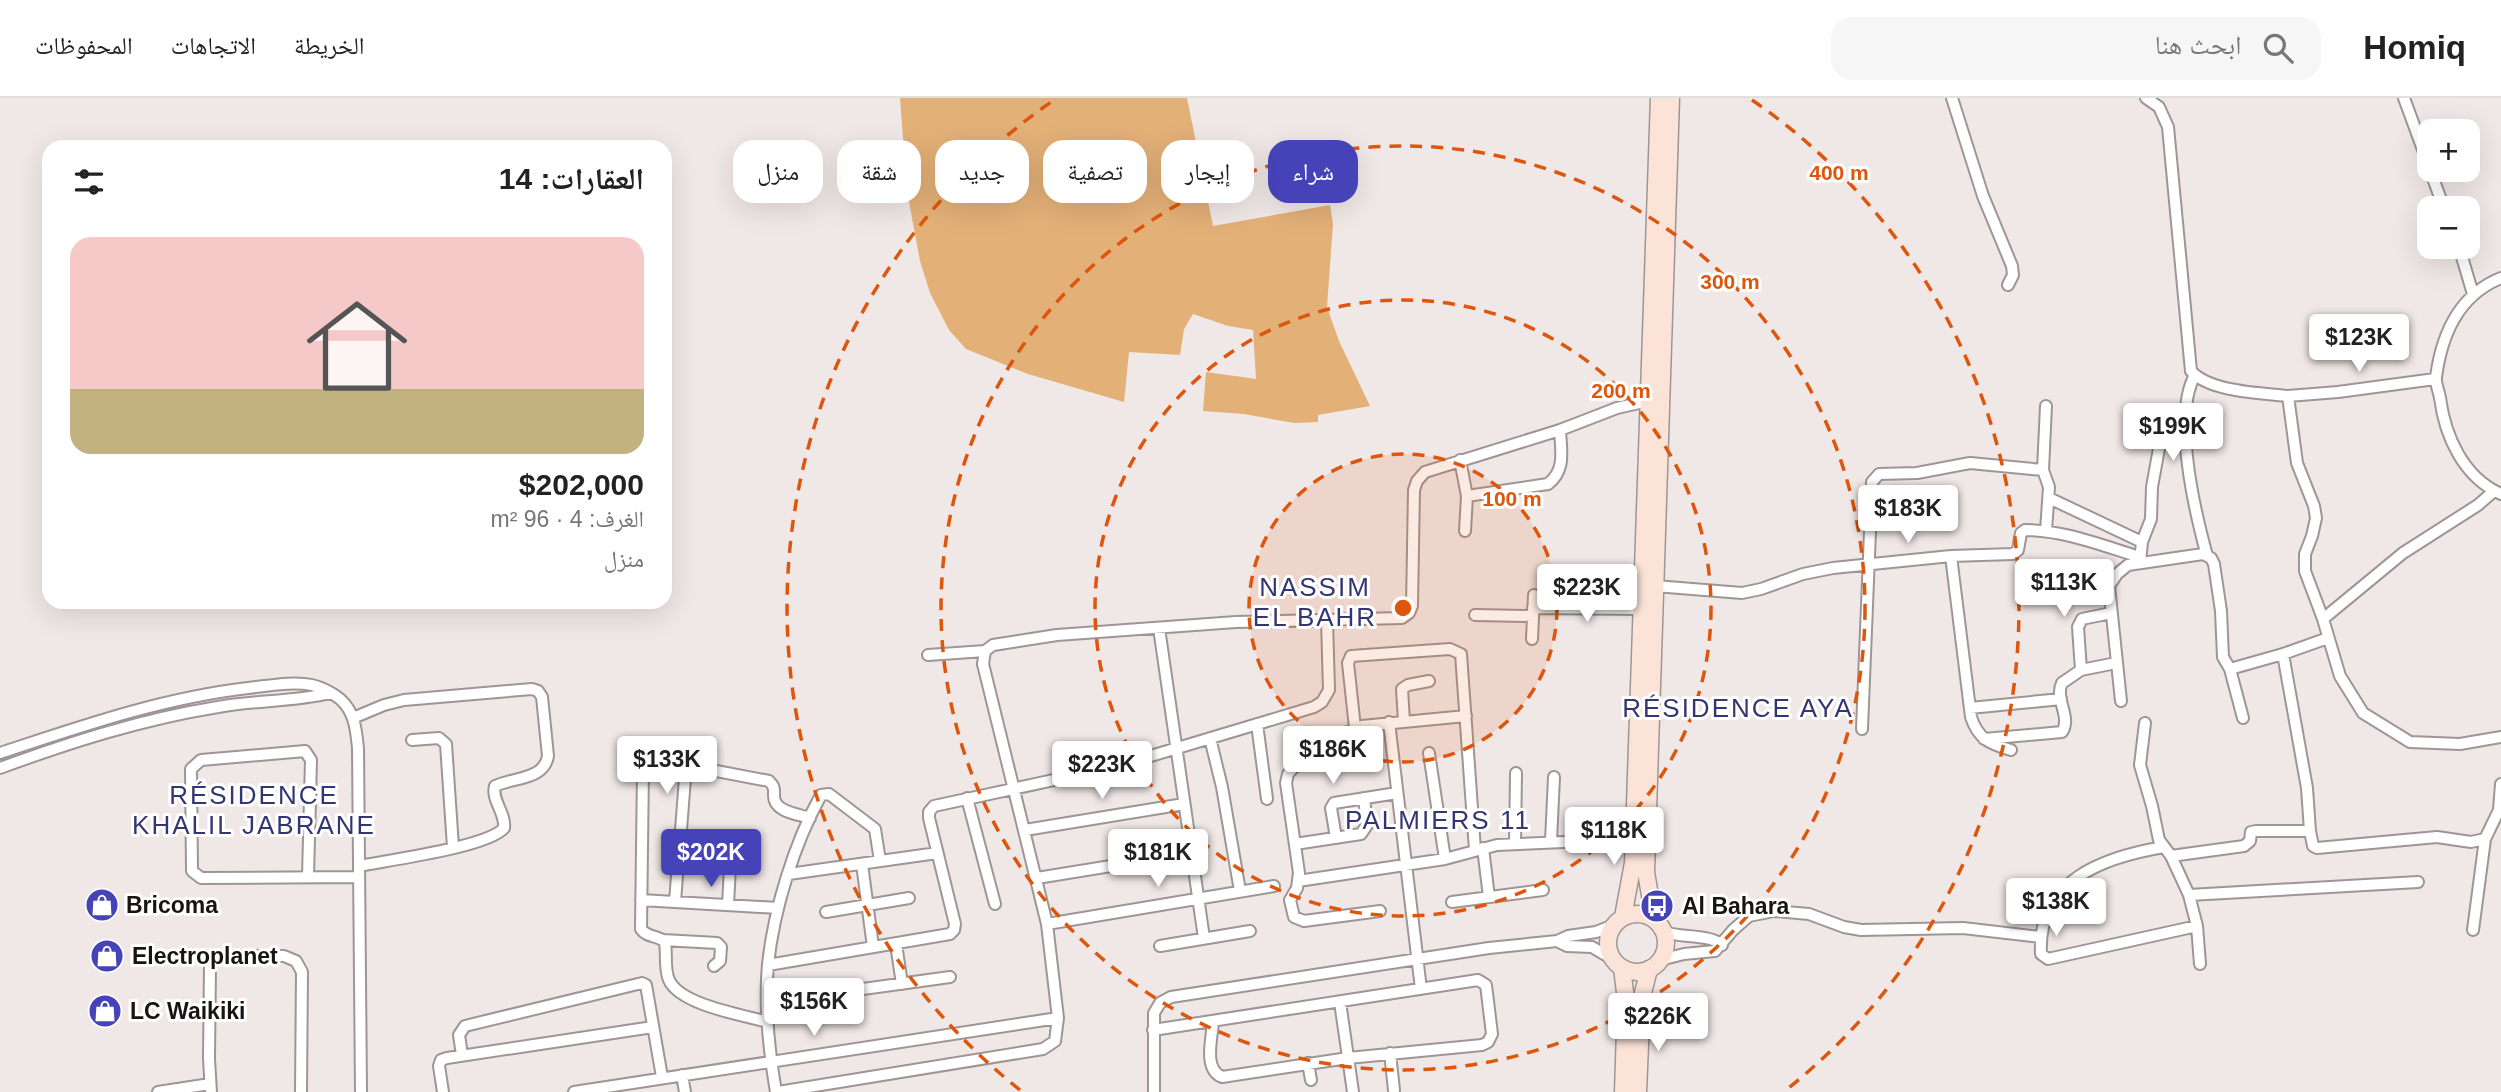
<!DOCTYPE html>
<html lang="ar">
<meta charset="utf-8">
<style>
:root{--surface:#fff;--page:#f6f6f6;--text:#222;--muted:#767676;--line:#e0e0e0;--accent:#4643b9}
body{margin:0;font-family:Arial,"Noto Naskh Arabic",sans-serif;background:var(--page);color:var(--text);direction:rtl;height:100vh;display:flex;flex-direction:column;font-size:26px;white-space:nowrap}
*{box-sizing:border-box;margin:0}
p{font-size:23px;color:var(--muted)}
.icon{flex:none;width:38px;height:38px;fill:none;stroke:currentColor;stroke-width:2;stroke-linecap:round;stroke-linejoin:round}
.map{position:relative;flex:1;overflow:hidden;direction:ltr}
.side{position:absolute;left:42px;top:42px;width:630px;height:469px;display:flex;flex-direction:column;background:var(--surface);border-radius:21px;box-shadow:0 7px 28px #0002;direction:rtl}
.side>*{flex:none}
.top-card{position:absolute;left:693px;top:42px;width:665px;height:63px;direction:rtl;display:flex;gap:14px}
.controls{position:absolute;left:2417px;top:21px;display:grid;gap:14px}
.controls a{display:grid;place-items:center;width:63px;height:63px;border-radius:14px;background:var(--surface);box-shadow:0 7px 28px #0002;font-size:35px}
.price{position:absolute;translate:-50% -60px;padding:0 16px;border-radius:7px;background:#fff;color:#222;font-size:23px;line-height:46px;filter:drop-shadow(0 2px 4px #0008)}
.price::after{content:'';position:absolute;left:50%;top:42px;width:21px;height:16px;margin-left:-10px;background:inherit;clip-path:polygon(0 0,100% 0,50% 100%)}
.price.selected{background:var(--accent);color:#fff}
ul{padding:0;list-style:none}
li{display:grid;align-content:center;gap:14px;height:371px;padding:0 28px}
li+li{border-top:2px solid var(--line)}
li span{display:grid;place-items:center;height:217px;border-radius:21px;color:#555}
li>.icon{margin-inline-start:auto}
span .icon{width:126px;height:126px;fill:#fffc;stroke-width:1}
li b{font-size:30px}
h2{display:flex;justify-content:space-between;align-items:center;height:84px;padding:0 28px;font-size:30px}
.tag{padding:0 24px;border-radius:21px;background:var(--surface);box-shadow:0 7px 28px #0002;font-size:24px;line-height:63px}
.tag.selected{background:var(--accent);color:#fff}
header{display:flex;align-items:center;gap:42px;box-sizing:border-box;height:98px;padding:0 35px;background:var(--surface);border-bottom:2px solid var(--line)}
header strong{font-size:33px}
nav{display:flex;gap:38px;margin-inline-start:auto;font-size:24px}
.search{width:490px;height:63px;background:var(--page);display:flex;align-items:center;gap:18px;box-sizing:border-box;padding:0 24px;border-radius:21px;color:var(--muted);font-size:26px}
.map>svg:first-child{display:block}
.forest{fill:#e3b078}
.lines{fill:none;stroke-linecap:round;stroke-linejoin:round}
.minor-casing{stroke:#9e9695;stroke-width:14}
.secondary-casing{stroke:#9e9695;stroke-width:19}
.minor{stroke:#fff;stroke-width:10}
.secondary{stroke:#fbe3d8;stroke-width:16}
.ring{fill:none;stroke:#de560c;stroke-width:3.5;stroke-dasharray:12 9}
.labels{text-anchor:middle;stroke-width:6;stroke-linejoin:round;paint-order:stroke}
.poi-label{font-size:23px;font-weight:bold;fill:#171413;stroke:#fff;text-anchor:start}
.quarter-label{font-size:26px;letter-spacing:2px;fill:#333672;stroke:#fff}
.centre{fill:#de560c;stroke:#fff;stroke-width:3.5}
.ring-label{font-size:21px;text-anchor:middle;font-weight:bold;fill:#de560c;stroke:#fff;stroke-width:6;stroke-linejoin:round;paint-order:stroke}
</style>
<header>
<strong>Homiq</strong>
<div class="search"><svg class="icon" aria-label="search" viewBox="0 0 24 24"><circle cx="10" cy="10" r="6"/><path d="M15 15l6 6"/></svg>ابحث هنا</div>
<nav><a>الخريطة</a><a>الاتجاهات</a><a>المحفوظات</a></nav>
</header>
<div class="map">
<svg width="2501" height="994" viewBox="0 0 2501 994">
<rect width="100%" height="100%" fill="#f0e8e6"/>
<path class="forest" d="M900,0H1187L1213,128L1330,107L1333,126L1327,209L1339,243L1370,308L1318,317V324L1294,325L1244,316L1203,313L1206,274L1256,281L1253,232L1228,228L1193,216L1184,231L1180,257L1129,254L1124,304L1028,276L966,251L949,232L930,195L920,163L907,93Z"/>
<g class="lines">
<defs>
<path id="minor" d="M1952,0L1983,98L2012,168L2013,177L2008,187
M2146,0L2159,9L2168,29L2191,273C2210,294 2260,295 2288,298L2297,365L2314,408L2316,420L2312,438L2305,456V473L2323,521L2340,578L2363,615L2410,644L2460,646L2501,639
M2404,0L2429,68
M2430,72L2444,110
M2459,149L2473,196
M2501,180C2459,197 2442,235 2436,279C2435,285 2439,293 2440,300C2445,338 2463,379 2501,396
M2195,277C2172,318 2195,414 2207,458
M2288,298L2338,294L2435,281
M1460,362L1467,398L1465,433
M1467,398L1548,386C1566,372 1561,353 1560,332
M2049,400L2142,444
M2046,433L2049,389L2043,372L2046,308
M1951,458L1971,619C1978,641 1990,646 2011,652
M2140,464L2142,444L2151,421L2152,389L2160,345L2167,338L2184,335
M1655,488L1742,495L1761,491L1803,476L1833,470L1951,458L2013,456L2018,452L2021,435L2025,432C2064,432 2103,448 2140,459
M1533,510L1640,511
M1475,517L1533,518
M2323,521L2403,455L2478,407L2494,393
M1159,530L1204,840
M1532,541L1534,497
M2283,556L2307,690L2310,733
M928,557L985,553
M2230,571L2283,556L2328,540
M2081,572L2078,529L2082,521L2111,515
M2121,603L2109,488L2117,476L2128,467L2203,456L2211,460L2214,466L2221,513L2223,559L2230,571L2243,620
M1970,610L2061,601
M353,620L384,607L404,602L532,591L538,593L542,599L548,658C544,682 514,679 495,688C491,702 506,715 504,730C488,749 389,762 359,768
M1404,623L1402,591L1408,587L1429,583
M1389,624L1421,891
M2145,625L2140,667L2152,708L2159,742L2171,758L2189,797L2197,828L2200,866
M1257,626L1267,701
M1355,630L1348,565L1351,558L1450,551L1461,556L1475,752
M1862,631L1872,384L1879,376L1917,375L1970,365L2043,372
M1210,640L1222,689L1240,793
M1984,641L2062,634C2072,619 2054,601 2062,585L2081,572L2116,565
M412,642L439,640L446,646L453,749
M0,655C82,628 162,600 248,590C268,588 292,583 312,587C321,589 333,595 340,601C355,614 356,632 358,650L361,994
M1429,655L1445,761
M0,670C71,644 143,621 218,609C255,602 294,604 330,595
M967,700L995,806
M681,732L686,667
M1025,732L1184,706
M1336,740L1331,710L1334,705L1397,695
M1551,743L1554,679
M1515,745L1516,675
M1295,746L1361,736L1367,727L1364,700
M2164,749C2104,759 2037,782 2041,856L2048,861L2197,828
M1483,750L1489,799
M2171,758L2244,748L2250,743L2251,734L2256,733H2310L2313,748L2317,750L2437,739L2471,744L2485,741L2499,712L2501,686
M862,766L873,849
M789,776L937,755
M308,779L311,662L305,653L201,662L191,671L192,773L201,780L359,779
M1037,780L1191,755
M1298,783L1445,761L1497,747L1633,741
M2189,797L2418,784
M641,802L778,810
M675,804L678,764
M1452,804L1543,792
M728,807L731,749
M1380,813L1304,823L1294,819L1290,802L1297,790L1299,775L1286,685L1288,676L1294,669L1320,658L1348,634L1362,628L1466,618
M826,814L909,800
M1047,826L1274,788
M2473,832L2485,741
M1664,834C1681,840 1710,836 1722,847
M663,842L717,845L721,849L720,863L714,868
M1557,843L1567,848L1592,849L1614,862
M896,846L902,886
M1160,848L1250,833
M1660,862L1684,856L1715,853L1733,832L1749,818L1774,813L1809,816L1844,829L1861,832L1963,830L2040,839
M768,867L950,836L954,832L955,826L929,720V714L934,708L1114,669L1314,609L1322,604L1329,592L1327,522
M812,898L950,879
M1340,904L1353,994
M768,924C743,917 680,907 669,882C664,871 667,857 665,844C658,837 647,840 641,831L643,670L649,663L654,661L769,683C775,689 774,691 774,698C774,714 798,716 810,720
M1153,932L1478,882L1486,887L1492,936L1488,944L1482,947L1348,960L1222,979C1203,971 1212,941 1213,924
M1390,955L1394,992
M462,957L459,937L465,928L642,885L646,887L662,979
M1308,965L1311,982
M682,977L685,994
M158,994L210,986
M211,994L209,961L210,867L221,858H284L296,863L302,874L301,994
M443,994L439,968L441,962L447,960L653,929
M574,994L1058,920
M776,994C769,953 764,908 768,866C774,811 794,746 821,697L829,696L875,731L880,763
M778,994L1043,951L1055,943L1058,920L1047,826L983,566L985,553L993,547L1057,537L1236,524L1402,520L1409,515L1412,508L1414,392L1417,383L1425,374L1560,332L1617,310L1648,303
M1154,994V915L1160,905L1171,899L1489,850L1557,843L1568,838L1596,834L1614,827"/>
<path id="secondary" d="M1608 845a29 29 0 1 1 58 0a29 29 0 1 1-58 0Z
M1623,819L1633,765L1636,677L1659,0
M1654,821L1646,774L1671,0
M1622,870L1626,902L1623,994
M1638,994L1642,899L1649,871"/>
</defs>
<use href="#minor" class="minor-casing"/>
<use href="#secondary" class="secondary-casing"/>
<use href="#minor" class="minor"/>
<use href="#secondary" class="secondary"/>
</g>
<circle cx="1403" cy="510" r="154" fill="#de560c" fill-opacity=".12"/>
<g class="ring">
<circle cx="1403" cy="510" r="154"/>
<circle cx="1403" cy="510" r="308"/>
<circle cx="1403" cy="510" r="462"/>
<path d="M1020 992A616 616 0 0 1 1054 2M1752 2A616 616 0 0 1 1786 992"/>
</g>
<defs>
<symbol id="shop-disc" viewBox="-11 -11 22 22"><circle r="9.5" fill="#4643b9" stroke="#fff"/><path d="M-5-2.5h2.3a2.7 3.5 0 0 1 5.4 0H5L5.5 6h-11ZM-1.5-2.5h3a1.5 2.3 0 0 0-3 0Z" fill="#fff"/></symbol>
<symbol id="bus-disc" viewBox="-11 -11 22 22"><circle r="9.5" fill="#4643b9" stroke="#fff"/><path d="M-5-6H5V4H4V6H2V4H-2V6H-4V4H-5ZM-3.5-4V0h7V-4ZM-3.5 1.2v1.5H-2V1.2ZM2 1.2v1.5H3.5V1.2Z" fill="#fff"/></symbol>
</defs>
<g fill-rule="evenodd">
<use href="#shop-disc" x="83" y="788" width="38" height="38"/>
<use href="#bus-disc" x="1638" y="789" width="38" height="38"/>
<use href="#shop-disc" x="88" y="839" width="38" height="38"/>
<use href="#shop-disc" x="86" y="894" width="38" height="38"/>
</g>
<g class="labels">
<g class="poi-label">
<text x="126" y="815">Bricoma</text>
<text x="1682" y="816">Al Bahara</text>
<text x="132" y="866">Electroplanet</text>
<text x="130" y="921">LC Waikiki</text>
</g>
<g class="quarter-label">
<text x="1315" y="498">NASSIM<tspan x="1315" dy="30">EL BAHR</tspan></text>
<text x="1738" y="619">RÉSIDENCE AYA</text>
<text x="254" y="706">RÉSIDENCE<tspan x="254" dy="30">KHALIL JABRANE</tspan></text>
<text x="1438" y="731">PALMIERS 11</text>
</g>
</g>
<circle cx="1403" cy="510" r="10" class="centre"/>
<g class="ring-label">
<text x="1839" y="82">400 m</text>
<text x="1730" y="191">300 m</text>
<text x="1621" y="300">200 m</text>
<text x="1512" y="408">100 m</text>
</g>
</svg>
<div class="controls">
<a>+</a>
<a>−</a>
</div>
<b class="price" style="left:2359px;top:276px">$123K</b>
<b class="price" style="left:2173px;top:365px">$199K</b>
<b class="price" style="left:1908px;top:447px">$183K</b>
<b class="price" style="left:2064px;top:521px">$113K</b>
<b class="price" style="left:1587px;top:526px">$223K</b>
<b class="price" style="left:1333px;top:688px">$186K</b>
<b class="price" style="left:667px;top:698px">$133K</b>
<b class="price" style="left:1102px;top:703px">$223K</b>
<b class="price" style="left:1614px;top:769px">$118K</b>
<b class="price selected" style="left:711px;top:791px">$202K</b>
<b class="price" style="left:1158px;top:791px">$181K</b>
<b class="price" style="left:2056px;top:840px">$138K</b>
<b class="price" style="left:814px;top:940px">$156K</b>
<b class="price" style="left:1658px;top:955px">$226K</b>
<div class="top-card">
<a class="tag selected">شراء</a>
<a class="tag">إيجار</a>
<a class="tag">تصفية</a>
<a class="tag">جديد</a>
<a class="tag">شقة</a>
<a class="tag">منزل</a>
</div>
<section class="side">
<h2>العقارات: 14<svg class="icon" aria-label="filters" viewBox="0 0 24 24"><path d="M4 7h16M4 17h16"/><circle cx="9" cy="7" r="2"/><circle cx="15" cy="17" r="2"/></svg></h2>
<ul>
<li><span style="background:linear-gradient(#f6c9c9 70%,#c2b280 0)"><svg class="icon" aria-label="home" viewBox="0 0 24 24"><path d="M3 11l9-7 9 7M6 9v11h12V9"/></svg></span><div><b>$202,000</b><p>الغرف: 4 · 96 m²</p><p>منزل</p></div></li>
</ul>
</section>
</div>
